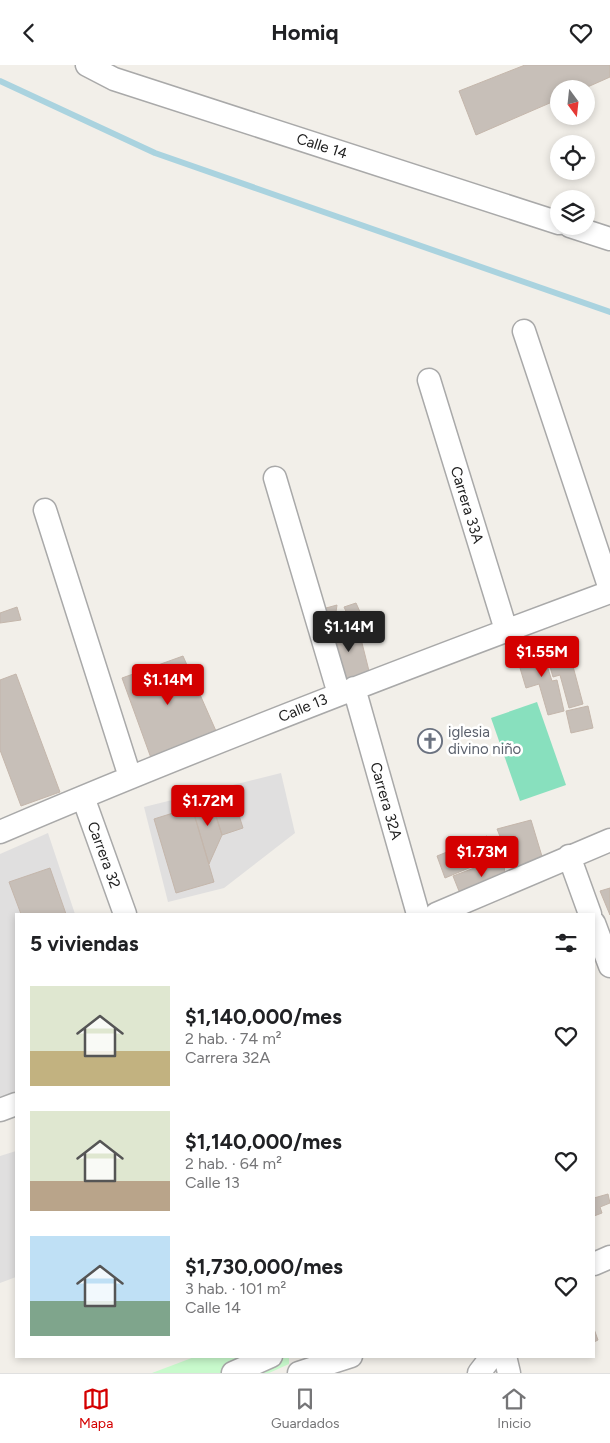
<!DOCTYPE html>
<html lang="es">
<meta charset="utf-8">
<style>
:root{--surface:#fff;--page:#f2f2f2;--text:#202124;--muted:#757577;--line:#e0e0e0;--accent:#d40000}
body{margin:0;font-family:Figtree,sans-serif;background:var(--page);color:var(--text);height:100vh;display:flex;flex-direction:column;font-size:19px;white-space:nowrap}
*{box-sizing:border-box;margin:0}
p{font-size:16px;color:var(--muted)}
.icon{flex:none;width:28px;height:28px;fill:none;stroke:currentColor;stroke-width:2;stroke-linecap:round;stroke-linejoin:round}
.map{position:relative;flex:1;overflow:hidden}
.details{position:absolute;left:15px;top:848px;width:580px;height:445px;display:flex;flex-direction:column;background:var(--surface);border-radius:0px;box-shadow:0 2px 8px #0003}
.details>*{flex:none}
.needle{width:32px;rotate:165deg}
.controls{position:absolute;left:550px;top:15px;display:grid;gap:10px}
.controls a{display:grid;place-items:center;width:45px;height:45px;border-radius:50%;background:var(--surface);box-shadow:0 2px 8px #0003;font-size:25px}
.price{position:absolute;translate:-50% -42px;padding:0 11px;border-radius:5px;background:var(--accent);color:#fff;font-size:16px;line-height:32px;filter:drop-shadow(0 1px 2px #0008)}
.price::after{content:'';position:absolute;left:50%;top:30px;width:15px;height:11px;margin-left:-8px;background:inherit;clip-path:polygon(0 0,100% 0,50% 100%)}
.price.active{background:#222;color:#fff}
ul{padding:0;list-style:none}
li{display:flex;align-items:center;gap:15px;height:125px;padding:0 15px}
li span{display:grid;place-items:center;flex:none;width:140px;height:100px;border-radius:0px;color:#555}
li>.icon{margin-inline-start:auto}
span .icon{width:60px;height:60px;fill:#fffc;stroke-width:1}
li b{font-size:21px}
h2{display:flex;justify-content:space-between;align-items:center;height:60px;padding:0 15px;font-size:21px}
header{display:flex;justify-content:space-between;align-items:center;height:65px;padding:0 15px;background:var(--surface);font-size:22px;font-weight:700}
.dock{display:flex;justify-content:space-around;align-items:center;height:70px;border-top:1px solid var(--line);background:var(--surface);font-size:14px;color:var(--muted)}
.dock a{display:grid;justify-items:center;gap:2px}
.dock .active{color:var(--accent)}
.map>svg:first-child{display:block}
.residential{fill:#e0dfdf}
.park{fill:#c8facc}
.pitch{fill:#88e0be}
.lines{fill:none;stroke-linecap:round;stroke-linejoin:round}
.stream{stroke:#aad3df;stroke-width:6}
.building{fill:#c7bfb8;stroke:#c4b6ab}
.street-casing{stroke:#a9a9a9;stroke-width:25}
.street{stroke:#fff;stroke-width:22}
.labels{text-anchor:middle;stroke-width:5;stroke-linejoin:round;paint-order:stroke}
.street-label{font-size:15px;fill:#222;stroke:#fff}
.worship-label{font-size:15px;fill:#5b616d;stroke:#fff;text-anchor:start}
</style>
<header><svg class="icon" aria-label="back" viewBox="0 0 24 24"><path d="M15 5l-7 7 7 7"/></svg>Homiq<svg class="icon" aria-label="heart" viewBox="0 0 24 24"><path d="M12 20l-8-8c-3-5 5-10 8-4 3-6 11-1 8 4z"/></svg></header>
<div class="map">
<svg width="610" height="1308" viewBox="0 0 610 1308">
<rect width="100%" height="100%" fill="#f2efe9"/>
<path class="residential" d="M281,708L295,768L224,823L168,837L144,742Z
M48,768L75,849H16V1030L0,1037V789Z
M16,1086V1212L0,1218V1091Z"/>
<path class="park" d="M197,1291H289V1299L269,1308H152Z"/>
<path class="pitch" d="M537,637L566,720L520,736L491,653Z"/>
<g class="lines">
<path class="stream" d="M0,16L155,88L610,247"/>
</g>
<path class="building" d="M525,0H610V12L583,24H559V34L476,70L459,26Z
M356,538L361,549L349,553L344,542Z
M337,540L336,547L339,555L330,558L326,543Z
M17,542L21,555L0,558V548Z
M357,558L370,610L341,618L327,565Z
M566,575L583,639L569,643L560,610L553,612L544,581Z
M539,576L552,616L557,615L564,646L548,650L539,619L526,623L520,603L530,600L524,580Z
M183,591L216,666L151,693L122,613Z
M16,609L60,727L21,741L0,685V615Z
M588,641L593,663L571,668L566,646Z
M231,725L243,763L222,770L210,732Z
M210,732L222,770L209,799L192,742Z
M192,742L214,817L176,828L154,754Z
M531,755L544,798L517,813L497,764Z
M487,771L495,792L445,813L437,791Z
M504,792L505,817L469,832L465,825L459,826L453,811Z
M50,803L66,849H21L9,817Z
M610,823V850L600,826Z
M608,1129L610,1138L600,1142L602,1148L594,1151V1133Z
M594,1264L598,1275L594,1277Z"/>
<g class="lines">
<defs>
<path id="street" d="M87,0L114,14L559,158
M570,161L610,174
M524,266L610,524
M429,315L506,565
M275,413L339,629
M45,445L130,712
M354,623L418,849
M83,732L125,849
M0,767C201,681 405,603 610,527
M569,791L590,849
M436,849L610,775
M594,858L610,901
M0,1045L16,1039
M594,1199L610,1192
M505,1291L509,1308
M233,1308L271,1291
M299,1308L351,1291
M479,1308L492,1291"/>
</defs>
<use href="#street" class="street-casing"/>
<use href="#street" class="street"/>
</g>
<defs>
<symbol id="church-ring" viewBox="-11 -11 22 22"><circle r="9.5" fill="#fff" stroke="#6b7280" stroke-width="1.5"/><path d="M-1.2-6h2.4v3.5h3.3v2.4h-3.3V6h-2.4V-.1h-3.3v-2.4h3.3Z" fill="#6b7280"/></symbol>
</defs>
<g fill-rule="evenodd">
<use href="#church-ring" x="416" y="662" width="28" height="28"/>
</g>
<g class="labels">
<g class="street-label">
<text transform="translate(322 81) rotate(18)" y="5">Calle 14</text>
<text transform="translate(467 440) rotate(73)" y="5">Carrera 33A</text>
<text transform="translate(303 643) rotate(-22)" y="5">Calle 13</text>
<text transform="translate(386 736) rotate(74)" y="5">Carrera 32A</text>
<text transform="translate(104 790) rotate(70)" y="5">Carrera 32</text>
</g>
<g class="worship-label">
<text x="448" y="672">iglesia<tspan x="448" dy="17">divino niño</tspan></text>
</g>
</g>
</svg>
<div class="controls">
<a><svg class="needle" viewBox="-14 -14 28 28"><path d="M0-13l5 13h-10z" fill="#e53935"/><path d="M0 13l5-13h-10z" fill="#757577"/></svg></a>
<a><svg class="icon" aria-label="locate" viewBox="0 0 24 24"><circle cx="12" cy="12" r="6"/><path d="M12 2v4M12 18v4M2 12h4M18 12h4"/></svg></a>
<a><svg class="icon" aria-label="layers" viewBox="0 0 24 24"><path d="M12 4l9 5-9 5-9-5zM3 14l9 5 9-5"/></svg></a>
</div>
<b class="price active" style="left:349px;top:588px">$1.14M</b>
<b class="price" style="left:542px;top:613px">$1.55M</b>
<b class="price" style="left:168px;top:641px">$1.14M</b>
<b class="price" style="left:208px;top:762px">$1.72M</b>
<b class="price" style="left:482px;top:813px">$1.73M</b>
<section class="details">
<h2>5 viviendas<svg class="icon" aria-label="filters" viewBox="0 0 24 24"><path d="M4 7h16M4 17h16"/><circle cx="9" cy="7" r="2"/><circle cx="15" cy="17" r="2"/></svg></h2>
<ul>
<li><span style="background:linear-gradient(#dfe7d0 65%,#c2b280 0)"><svg class="icon" aria-label="home" viewBox="0 0 24 24"><path d="M3 11l9-7 9 7M6 9v11h12V9"/></svg></span><div><b>$1,140,000/mes</b><p>2 hab. · 74 m²</p><p>Carrera 32A</p></div><svg class="icon" aria-label="heart" viewBox="0 0 24 24"><path d="M12 20l-8-8c-3-5 5-10 8-4 3-6 11-1 8 4z"/></svg></li>
<li><span style="background:linear-gradient(#dfe7d0 70%,#b9a48a 0)"><svg class="icon" aria-label="home" viewBox="0 0 24 24"><path d="M3 11l9-7 9 7M6 9v11h12V9"/></svg></span><div><b>$1,140,000/mes</b><p>2 hab. · 64 m²</p><p>Calle 13</p></div><svg class="icon" aria-label="heart" viewBox="0 0 24 24"><path d="M12 20l-8-8c-3-5 5-10 8-4 3-6 11-1 8 4z"/></svg></li>
<li><span style="background:linear-gradient(#bfe0f5 65%,#7fa58c 0)"><svg class="icon" aria-label="home" viewBox="0 0 24 24"><path d="M3 11l9-7 9 7M6 9v11h12V9"/></svg></span><div><b>$1,730,000/mes</b><p>3 hab. · 101 m²</p><p>Calle 14</p></div><svg class="icon" aria-label="heart" viewBox="0 0 24 24"><path d="M12 20l-8-8c-3-5 5-10 8-4 3-6 11-1 8 4z"/></svg></li>
</ul>
</section>
</div>
<nav class="dock">
<a class="active"><svg class="icon" aria-label="map" viewBox="0 0 24 24"><path d="M3 6l6-2 6 2 6-2v14l-6 2-6-2-6 2zM9 4v14M15 6v14"/></svg>Mapa</a>
<a><svg class="icon" aria-label="saved" viewBox="0 0 24 24"><path d="M7 4h10v16l-5-4-5 4z"/></svg>Guardados</a>
<a><svg class="icon" aria-label="home" viewBox="0 0 24 24"><path d="M3 11l9-7 9 7M6 9v11h12V9"/></svg>Inicio</a>
</nav>
